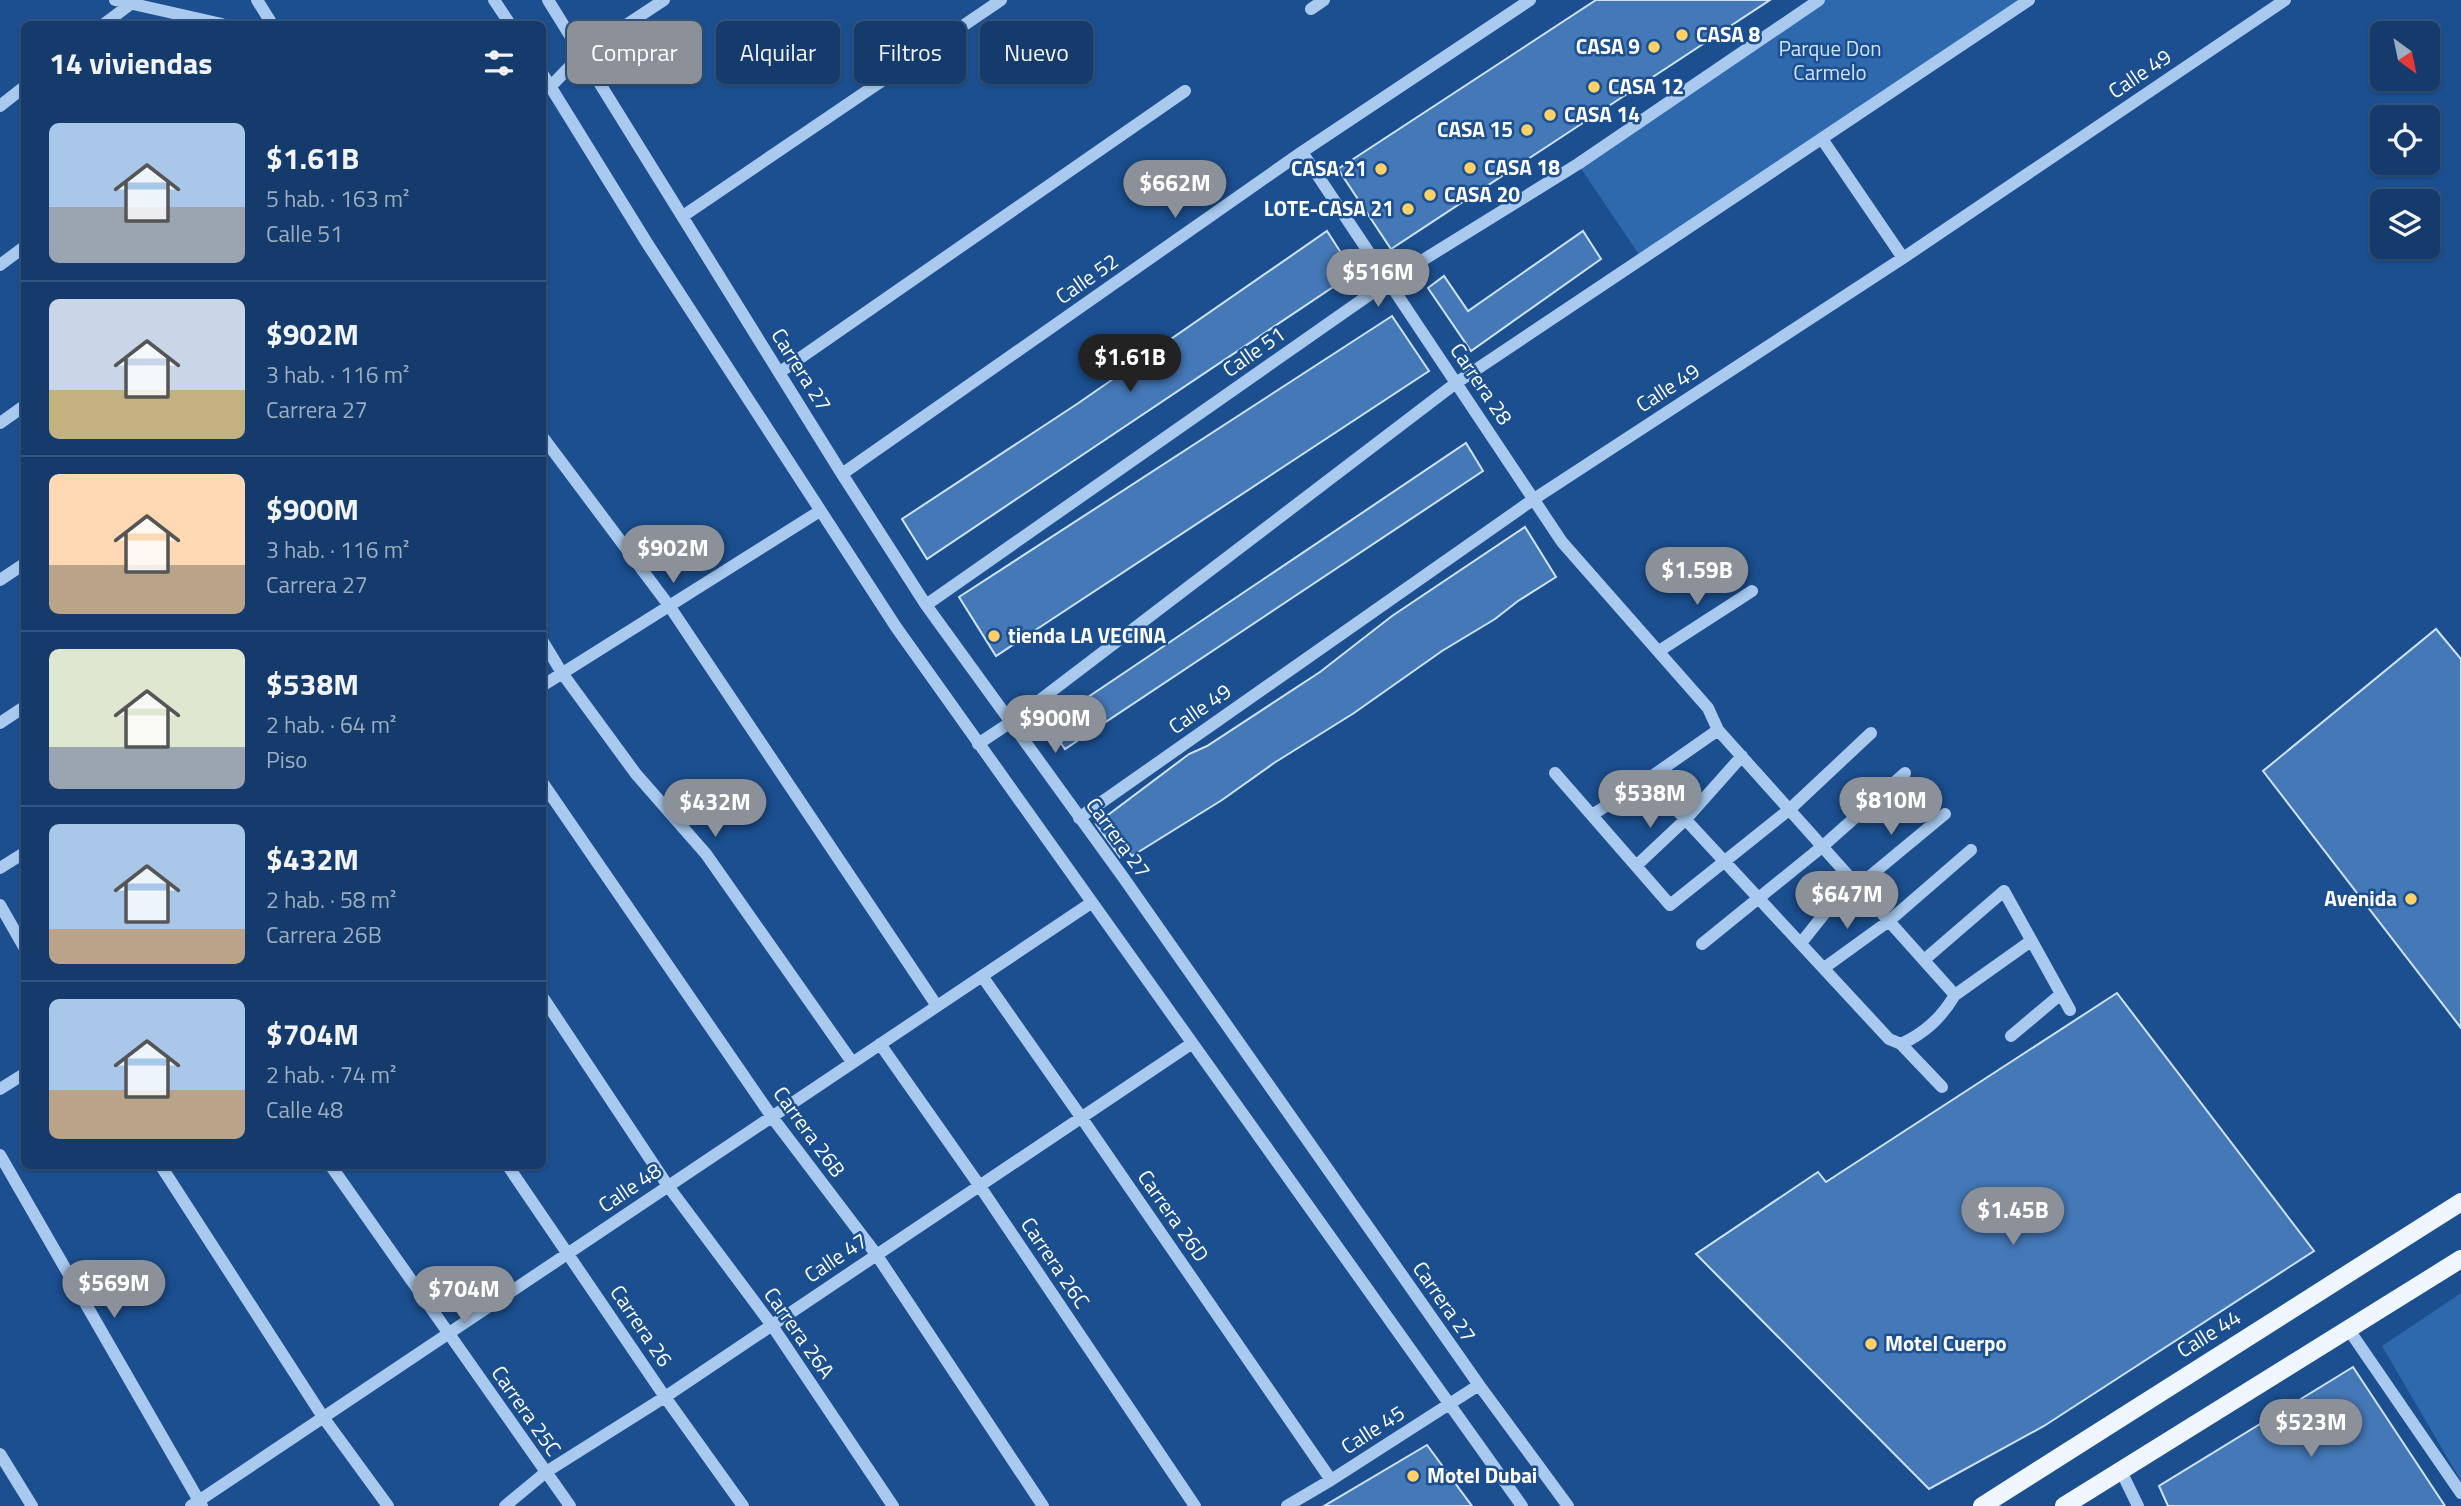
<!DOCTYPE html>
<html lang="es">
<meta charset="utf-8">
<style>
:root{--surface:#143b6b;--page:#214673;--text:#f1f3f6;--muted:#9dadc1;--line:#33557e;--accent:#8c9099}
body{margin:0;font-family:"Titillium Web",sans-serif;background:var(--page);color:var(--text);height:100vh;display:flex;flex-direction:column;font-size:26px;white-space:nowrap}
*{box-sizing:border-box;margin:0}
p{font-size:23px;color:var(--muted)}
.icon{flex:none;width:38px;height:38px;fill:none;stroke:currentColor;stroke-width:2;stroke-linecap:round;stroke-linejoin:round}
.map{position:relative;flex:1;overflow:hidden}
.details{position:absolute;left:21px;top:21px;width:525px;height:1148px;display:flex;flex-direction:column;background:var(--surface);border-radius:10px;box-shadow:0 2px 5px #0004,0 0 0 2px var(--line)}
.details>*{flex:none}
.hud{position:absolute;left:567px;top:21px;width:665px;height:63px;display:flex;gap:14px}
.needle{width:46px;rotate:147deg}
.tools{position:absolute;left:2370px;top:21px;display:grid;gap:14px}
.tools a{display:grid;place-items:center;width:70px;height:70px;border-radius:10px;background:var(--surface);box-shadow:0 2px 5px #0004,0 0 0 2px var(--line);font-size:35px}
.price{position:absolute;translate:-50% -60px;padding:0 16px;border-radius:24px;background:var(--accent);color:#fff;font-size:23px;line-height:46px;filter:drop-shadow(0 2px 4px #0008)}
.price::after{content:'';position:absolute;left:50%;top:42px;width:21px;height:16px;margin-left:-10px;background:inherit;clip-path:polygon(0 0,100% 0,50% 100%)}
.price.current{background:#222;color:#fff}
ul{padding:0;list-style:none}
li{display:flex;align-items:center;gap:21px;height:175px;padding:0 28px}
li+li{border-top:2px solid var(--line)}
li span{display:grid;place-items:center;flex:none;width:196px;height:140px;border-radius:10px;color:#555}
li>.icon{margin-inline-start:auto}
span .icon{width:84px;height:84px;fill:#fffc;stroke-width:1}
li b{font-size:30px}
h2{display:flex;justify-content:space-between;align-items:center;height:84px;padding:0 28px;font-size:30px}
.chip{padding:0 24px;border-radius:10px;background:var(--surface);box-shadow:0 2px 5px #0004,0 0 0 2px var(--line);font-size:24px;line-height:63px}
.chip.current{background:var(--accent);color:#fff}
.map>svg:first-child{display:block}
.green{fill:#2e69ad}
.building{fill:#4478b7;stroke:#cfe3fa;stroke-width:2}
.lines{fill:none;stroke-linecap:round;stroke-linejoin:round}
.minor{stroke:#a9c9ee;stroke-width:12}
.major{stroke:#f0f6ff;stroke-width:18}
.poi-dot{fill:#ffd166;stroke:#1b4f8f;stroke-width:2.5}
.labels{text-anchor:middle;stroke-width:5;stroke-linejoin:round;paint-order:stroke}
.poi-label{font-size:21px;font-weight:bold;fill:#fff;stroke:#1b4f8f;text-anchor:start}
.park-label{font-size:21px;fill:#cfe3fa;stroke:#1b4f8f}
.street-label{font-size:21px;fill:#fff;stroke:#1b4f8f}
</style>
<div class="map">
<svg width="2461" height="1506" viewBox="0 0 2461 1506">
<rect width="100%" height="100%" fill="#1b4f8f"/>
<path class="green" d="M1811,0H2030L1642,259L1578,164Z
M2461,1293V1481L2382,1346Z"/>
<path class="building" d="M1596,0H1770L1391,249L1338,169Z
M1327,231L1354,273L927,559L902,519L1077,404Z
M1583,231L1601,259L1471,351L1428,288L1444,276L1468,311Z
M1392,316L1429,371L996,656L959,597Z
M1466,443L1483,471L1065,749L1048,724Z
M1525,527L1556,577L1518,601L1495,619L1442,651L1354,713L1274,763L1222,800L1132,856L1128,851L1120,857L1096,824L1189,754L1207,746L1320,672L1392,616Z
M2436,629L2461,659V1028L2263,771Z
M2117,993L2314,1251L2044,1426L1929,1489L1696,1254L1818,1172L1826,1182Z
M2353,1367L2445,1506H2168L2159,1486Z
M1427,1445L1472,1506H1324Z"/>
<g class="lines">
<path class="minor" d="M115,0L222,24
M257,0L272,24
M494,0L510,24
M548,0L842,474L926,605L1123,877L1479,1385L1568,1506
M1311,9L1324,0
M104,24L132,3
M542,73L647,243L896,627L1522,1506
M552,85L582,54L664,0
M0,106L24,87
M1822,139L1903,258
M1302,152L1562,542L1708,708L1718,730L1955,995C1941,1018 1925,1033 1901,1044L1889,1039L1648,779L1718,730
M683,216L1001,0
M0,265L24,247
M780,372L1185,91
M0,423L24,406
M542,436L670,607L937,1006
M842,474L1302,152L1530,0
M0,580L24,564
M926,605L1389,281L1578,164L1819,0
M542,640L562,673L636,774L706,854L852,1062
M1659,651L1752,591
M542,686L820,511
M0,723L24,707
M978,744L1011,722L1456,383L2029,0
M1555,773L1670,905L1790,809L1871,733
M542,782L772,1117L876,1254L1043,1506
M1592,815L1648,779
M1079,818L1534,499L1903,258L2285,0
M1636,866L1686,819L1742,756
M0,868L24,853
M1858,886L1945,814
M0,905L24,947
M1801,943L1852,879
M1702,944L1823,846L1905,773
M1924,960L2004,891L2070,1010
M1824,968L1889,921L1971,850
M982,976L1081,1117L1331,1480
M1955,995L2031,941
M542,996L668,1186L771,1324L893,1506
M2011,1036L2061,994
M880,1044L979,1185L1195,1506
M1901,1044L1942,1087
M0,1089L24,1074
M0,1155L202,1506
M161,1166L323,1417L388,1506
M331,1166L570,1506
M508,1166L665,1397L743,1506
M2349,1330L2461,1493
M0,1454L32,1506
M2121,1471L2138,1506
M191,1506L1091,903
M505,1506L546,1472L665,1397L1191,1044
M1287,1506L1331,1480L1479,1385"/>
<path class="major" d="M1982,1506L2461,1202
M2064,1506L2461,1259"/>
</g>
<g class="poi-dot">
<circle cx="1682" cy="35" r="7"/>
<circle cx="1654" cy="47" r="7"/>
<circle cx="1594" cy="87" r="7"/>
<circle cx="1550" cy="115" r="7"/>
<circle cx="1527" cy="130" r="7"/>
<circle cx="1470" cy="168" r="7"/>
<circle cx="1381" cy="169" r="7"/>
<circle cx="1430" cy="195" r="7"/>
<circle cx="1408" cy="209" r="7"/>
<circle cx="994" cy="636" r="7"/>
<circle cx="2411" cy="899" r="7"/>
<circle cx="1871" cy="1344" r="7"/>
<circle cx="1413" cy="1476" r="7"/>
</g>
<g class="labels">
<g class="poi-label">
<text x="1696" y="42">CASA 8</text>
<text x="1640" y="54" text-anchor="end">CASA 9</text>
<text x="1608" y="94">CASA 12</text>
<text x="1564" y="122">CASA 14</text>
<text x="1513" y="137" text-anchor="end">CASA 15</text>
<text x="1484" y="175">CASA 18</text>
<text x="1367" y="176" text-anchor="end">CASA 21</text>
<text x="1444" y="202">CASA 20</text>
<text x="1394" y="216" text-anchor="end">LOTE-CASA 21</text>
<text x="1008" y="643">tienda LA VECINA</text>
<text x="2397" y="906" text-anchor="end">Avenida</text>
<text x="1885" y="1351">Motel Cuerpo</text>
<text x="1427" y="1483">Motel Dubai</text>
</g>
<g class="park-label">
<text x="1830" y="56">Parque Don<tspan x="1830" dy="24">Carmelo</tspan></text>
</g>
<g class="street-label">
<text transform="translate(2140 74) rotate(-34)" y="7">Calle 49</text>
<text transform="translate(1087 279) rotate(-35)" y="7">Calle 52</text>
<text transform="translate(1254 352) rotate(-35)" y="7">Calle 51</text>
<text transform="translate(801 370) rotate(58)" y="7">Carrera 27</text>
<text transform="translate(1481 384) rotate(56)" y="7">Carrera 28</text>
<text transform="translate(1668 388) rotate(-33)" y="7">Calle 49</text>
<text transform="translate(1200 709) rotate(-35)" y="7">Calle 49</text>
<text transform="translate(1118 838) rotate(54)" y="7">Carrera 27</text>
<text transform="translate(809 1132) rotate(54)" y="7">Carrera 26B</text>
<text transform="translate(630 1188) rotate(-34)" y="7">Calle 48</text>
<text transform="translate(1173 1216) rotate(55)" y="7">Carrera 26D</text>
<text transform="translate(836 1258) rotate(-34)" y="7">Calle 47</text>
<text transform="translate(1055 1263) rotate(56)" y="7">Carrera 26C</text>
<text transform="translate(1444 1302) rotate(55)" y="7">Carrera 27</text>
<text transform="translate(641 1326) rotate(56)" y="7">Carrera 26</text>
<text transform="translate(799 1333) rotate(55)" y="7">Carrera 26A</text>
<text transform="translate(2209 1334) rotate(-32)" y="7">Calle 44</text>
<text transform="translate(526 1411) rotate(55)" y="7">Carrera 25C</text>
<text transform="translate(1373 1430) rotate(-33)" y="7">Calle 45</text>
</g>
</g>
</svg>
<div class="tools">
<a><svg class="needle" viewBox="-14 -14 28 28"><path d="M0-13l5 13h-10z" fill="#e53935"/><path d="M0 13l5-13h-10z" fill="#9dadc1"/></svg></a>
<a><svg class="icon" aria-label="locate" viewBox="0 0 24 24"><circle cx="12" cy="12" r="6"/><path d="M12 2v4M12 18v4M2 12h4M18 12h4"/></svg></a>
<a><svg class="icon" aria-label="layers" viewBox="0 0 24 24"><path d="M12 4l9 5-9 5-9-5zM3 14l9 5 9-5"/></svg></a>
</div>
<b class="price" style="left:1175px;top:220px">$662M</b>
<b class="price" style="left:1378px;top:309px">$516M</b>
<b class="price current" style="left:1130px;top:394px">$1.61B</b>
<b class="price" style="left:673px;top:585px">$902M</b>
<b class="price" style="left:1697px;top:607px">$1.59B</b>
<b class="price" style="left:1055px;top:755px">$900M</b>
<b class="price" style="left:1650px;top:830px">$538M</b>
<b class="price" style="left:1891px;top:837px">$810M</b>
<b class="price" style="left:715px;top:839px">$432M</b>
<b class="price" style="left:1847px;top:931px">$647M</b>
<b class="price" style="left:2013px;top:1247px">$1.45B</b>
<b class="price" style="left:114px;top:1320px">$569M</b>
<b class="price" style="left:464px;top:1326px">$704M</b>
<b class="price" style="left:2311px;top:1459px">$523M</b>
<div class="hud">
<a class="chip current">Comprar</a>
<a class="chip">Alquilar</a>
<a class="chip">Filtros</a>
<a class="chip">Nuevo</a>
</div>
<section class="details">
<h2>14 viviendas<svg class="icon" aria-label="filters" viewBox="0 0 24 24"><path d="M4 7h16M4 17h16"/><circle cx="9" cy="7" r="2"/><circle cx="15" cy="17" r="2"/></svg></h2>
<ul>
<li><span style="background:linear-gradient(#a9c7e8 60%,#9aa5b1 0)"><svg class="icon" aria-label="home" viewBox="0 0 24 24"><path d="M3 11l9-7 9 7M6 9v11h12V9"/></svg></span><div><b>$1.61B</b><p>5 hab. · 163 m²</p><p>Calle 51</p></div></li>
<li><span style="background:linear-gradient(#c9d6e8 65%,#c2b280 0)"><svg class="icon" aria-label="home" viewBox="0 0 24 24"><path d="M3 11l9-7 9 7M6 9v11h12V9"/></svg></span><div><b>$902M</b><p>3 hab. · 116 m²</p><p>Carrera 27</p></div></li>
<li><span style="background:linear-gradient(#ffd9b3 65%,#b9a48a 0)"><svg class="icon" aria-label="home" viewBox="0 0 24 24"><path d="M3 11l9-7 9 7M6 9v11h12V9"/></svg></span><div><b>$900M</b><p>3 hab. · 116 m²</p><p>Carrera 27</p></div></li>
<li><span style="background:linear-gradient(#dfe7d0 70%,#9aa5b1 0)"><svg class="icon" aria-label="home" viewBox="0 0 24 24"><path d="M3 11l9-7 9 7M6 9v11h12V9"/></svg></span><div><b>$538M</b><p>2 hab. · 64 m²</p><p>Piso</p></div></li>
<li><span style="background:linear-gradient(#a9c7e8 75%,#b9a48a 0)"><svg class="icon" aria-label="home" viewBox="0 0 24 24"><path d="M3 11l9-7 9 7M6 9v11h12V9"/></svg></span><div><b>$432M</b><p>2 hab. · 58 m²</p><p>Carrera 26B</p></div></li>
<li><span style="background:linear-gradient(#a9c7e8 65%,#b9a48a 0)"><svg class="icon" aria-label="home" viewBox="0 0 24 24"><path d="M3 11l9-7 9 7M6 9v11h12V9"/></svg></span><div><b>$704M</b><p>2 hab. · 74 m²</p><p>Calle 48</p></div></li>
</ul>
</section>
</div>
